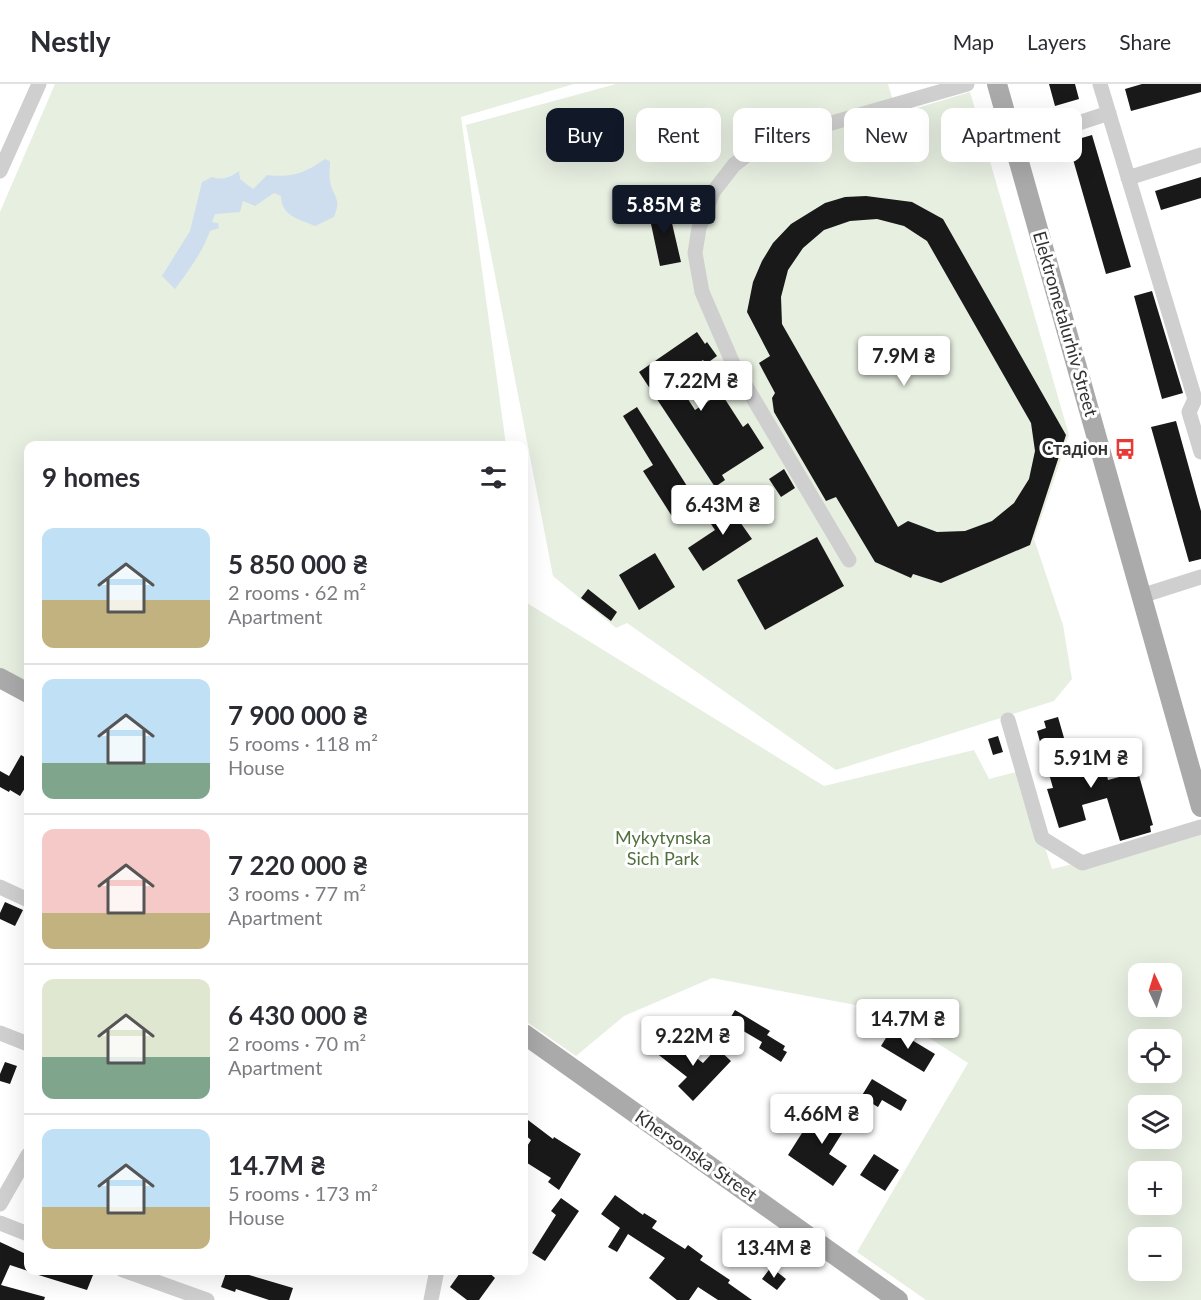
<!DOCTYPE html>
<meta charset="utf-8">
<style>
:root{--surface:#fff;--page:#f2f2f3;--text:#2b2b33;--muted:#7c7c81;--line:#e1e1e2;--accent:#111827}
body{margin:0;font-family:Lato,sans-serif;background:var(--page);color:var(--text);height:100vh;display:flex;flex-direction:column;font-size:22px;white-space:nowrap}
*{box-sizing:border-box;margin:0}
p{font-size:20px;color:var(--muted)}
.icon{flex:none;width:33px;height:33px;fill:none;stroke:currentColor;stroke-width:2;stroke-linecap:round;stroke-linejoin:round}
.map{position:relative;flex:1;overflow:hidden}
.details{position:absolute;left:24px;top:357px;width:504px;height:834px;display:flex;flex-direction:column;background:var(--surface);border-radius:12px;box-shadow:0 6px 24px #0002}
.details>*{flex:none}
.top-card{position:absolute;left:546px;top:24px;width:564px;height:54px;display:flex;gap:12px}
.needle{width:39px;rotate:356deg}
.buttons{position:absolute;left:1128px;top:879px;display:grid;gap:12px}
.buttons a{display:grid;place-items:center;width:54px;height:54px;border-radius:12px;background:var(--surface);box-shadow:0 6px 24px #0002;font-size:30px}
.price{position:absolute;translate:-50% -51px;padding:0 14px;border-radius:6px;background:#fff;color:#222;font-size:20px;line-height:39px;filter:drop-shadow(0 2px 3px #0008)}
.price::after{content:'';position:absolute;left:50%;top:36px;width:18px;height:14px;margin-left:-9px;background:inherit;clip-path:polygon(0 0,100% 0,50% 100%)}
.price.on{background:var(--accent);color:#fff}
ul{padding:0;list-style:none}
li{display:flex;align-items:center;gap:18px;height:150px;padding:0 18px}
li+li{border-top:2px solid var(--line)}
li span{display:grid;place-items:center;flex:none;width:168px;height:120px;border-radius:12px;color:#555}
li>.icon{margin-inline-start:auto}
span .icon{width:72px;height:72px;fill:#fffc;stroke-width:1}
li b{font-size:26px}
h2{display:flex;justify-content:space-between;align-items:center;height:72px;padding:0 18px;font-size:26px}
.chip{padding:0 21px;border-radius:12px;background:var(--surface);box-shadow:0 6px 24px #0002;font-size:21px;line-height:54px}
.chip.on{background:var(--accent);color:#fff}
header{display:flex;align-items:center;gap:36px;box-sizing:border-box;height:84px;padding:0 30px;background:var(--surface);border-bottom:2px solid var(--line)}
header strong{font-size:28px}
nav{display:flex;gap:33px;margin-inline-start:auto;font-size:21px}
.map>svg:first-child{display:block}
.green{fill:#e7efe1;fill-rule:evenodd}
.water{fill:#cedeee}
.building{fill:#191919;fill-rule:evenodd}
.lines{fill:none;stroke-linecap:round;stroke-linejoin:round}
.minor{stroke:#cfcfcf;stroke-width:15}
.major{stroke:#aaa;stroke-width:20}
.labels{text-anchor:middle;stroke-width:6;stroke-linejoin:round;paint-order:stroke}
.street-label{font-size:18px;fill:#323232;stroke:#fff}
.poi-label{font-size:18px;font-weight:bold;fill:#323232;stroke:#fff;text-anchor:end}
.park-label{font-size:18px;fill:#50703e;stroke:#fff}
</style>
<header>
<strong>Nestly</strong>
<nav><a>Map</a><a>Layers</a><a>Share</a></nav>
</header>
<div class="map">
<svg width="1201" height="1216" viewBox="0 0 1201 1216">
<rect width="100%" height="100%" fill="#fff"/>
<path class="green" d="M55,0H574L461,33L506,361L28,362V600L0,585V128Z
M616,0H888L897,30L970,8L1069,351L1034,455L1063,541L1072,595L1054,617L836,686L627,539L616,544L553,492L466,41Z
M524,492L527,519L824,702L974,666L989,695L1020,687L1052,785L1201,750V1216H926L857,1168L968,979L888,927L712,894L624,932L576,972L524,936ZM1138,890H1172V922H1138ZM1138,956H1172V988H1138ZM1138,1022H1172V1054H1138ZM1138,1088H1172V1120H1138ZM1138,1154H1172V1186H1138Z"/>
<path class="water" d="M325,75L330,77C330,83 329,91 330,97C333,114 342,113 334,133L315,142C299,135 281,132 281,112L274,109L255,122L243,117L240,128L215,130L212,138L218,139L219,144L210,147C202,169 189,186 175,205L162,192L190,147L202,98L212,93C222,97 231,93 239,87L240,95L253,105L267,91C292,94 305,89 325,75Z"/>
<path class="building" d="M1049,0H1075L1079,15L1055,22Z
M1142,0H1201V8L1131,27L1125,5Z
M1092,51L1131,183L1106,190L1068,58Z
M1201,93V114L1161,126L1155,107Z
M866,112L912,118L943,135L1066,351L1030,461L941,499L913,490L911,494L875,478L836,413L826,417L774,328L772,314L775,309L759,279L770,272L747,228L753,198L762,177L773,159L791,140L825,119L845,113ZM877,135L904,142L927,157L1031,339L1035,367L1029,395L1014,419L992,437L965,447L937,448L908,437L898,443L782,240L781,213L788,186L803,164L824,146L850,137Z
M668,122L681,178L660,182L648,126Z
M1152,207L1183,309L1162,315L1134,212Z
M697,248L705,260L707,258L717,272L706,280L703,276L675,295L695,326L721,309L743,343L748,339L764,364L722,391L725,396L715,403L639,288Z
M637,323L699,421L675,437L643,387L653,381L623,332Z
M1176,337L1201,427V475L1189,478L1151,343Z
M784,385L795,404L781,413L769,395Z
M751,416L758,426L740,438L752,455L703,487L688,464L715,446L709,437L730,423L733,428Z
M817,453L844,502L765,546L737,496Z
M655,469L675,503L639,526L619,491Z
M588,505L617,528L611,537L581,514Z
M1058,633L1075,692L1105,683L1108,696L1138,688L1153,741L1150,742L1151,748L1120,757L1107,714L1082,721L1086,736L1059,744L1047,705L1053,704L1037,647L1046,644L1044,637Z
M998,652L1003,668L993,671L988,655Z
M21,671L28,675V699L20,712L10,706L9,708L0,703V687L9,692Z
M5,818L23,826L15,842L0,835V829Z
M735,926L770,947L767,951L785,962L783,966L787,968L781,978L759,964L762,958L728,938Z
M892,944L935,970L924,988L881,962Z
M668,952L703,979L717,964L731,977L693,1017L678,1002L687,993L655,968Z
M5,978L17,982L10,1000L0,997V990Z
M872,995L907,1016L901,1027L882,1016L878,1023L861,1013Z
M842,1022L854,1030L829,1070L847,1082L833,1102L788,1071L816,1027L833,1037Z
M524,1033L553,1055L554,1053L581,1070L559,1106L548,1098L551,1094L524,1077V1067L531,1056L524,1050Z
M874,1070L899,1086L885,1107L860,1091Z
M615,1111L643,1131L644,1129L657,1137L652,1144L685,1165L688,1161L703,1172L700,1176L730,1196L728,1199L752,1216H718L698,1203L689,1216H677L649,1194L665,1174L628,1150L617,1168L608,1163L620,1144L601,1130Z
M561,1114L579,1127L545,1177L532,1169L556,1131L551,1127Z
M0,1158L28,1171V1187L10,1181L1,1201L45,1213L44,1216H0Z
M771,1183L786,1195L777,1206L762,1195Z
M32,1186H95L87,1206L32,1189Z
M227,1186L241,1190L242,1189L293,1204L289,1216H269L236,1205L235,1208L221,1203Z
M462,1186H486L495,1194L479,1216H467L450,1203Z"/>
<g class="lines">
<path class="minor" d="M1100,0L1195,315L1189,328L1201,368
M1014,60L1109,29
M0,87L39,0
M1128,94L1201,71
M849,476L734,282L702,208L695,169L699,144L713,108L734,81L762,59L967,0
M1141,512L1201,493
M1008,636L1042,754L1082,779L1201,743
M0,803L28,816
M0,949L28,960
M0,1120L28,1071
M0,1139L28,1150
M123,1186L207,1216
M431,1216L437,1186"/>
<path class="major" d="M997,0L1201,723
M0,594L28,609
M524,950L898,1216"/>
</g>
<defs>
<symbol id="bus-bare" viewBox="-9 -9 18 18"><path d="M-5-6H5V4H4V6H2V4H-2V6H-4V4H-5ZM-3.5-4V0h7V-4ZM-3.5 1.2v1.5H-2V1.2ZM2 1.2v1.5H3.5V1.2Z" fill="#e83a35" stroke="#fff" stroke-width="2.5" paint-order="stroke"/></symbol>
</defs>
<g fill-rule="evenodd">
<use href="#bus-bare" x="1110" y="350" width="30" height="30"/>
</g>
<g class="labels">
<g class="street-label">
<text transform="translate(1065 240) rotate(74)" y="6">Elektrometalurhiv Street</text>
<text transform="translate(696 1072) rotate(35)" y="6">Khersonska Street</text>
</g>
<g class="poi-label">
<text x="1108" y="371">Стадіон</text>
</g>
<g class="park-label">
<text x="663" y="760">Mykytynska<tspan x="663" dy="21">Sich Park</tspan></text>
</g>
</g>
</svg>
<div class="buttons">
<a><svg class="needle" viewBox="-14 -14 28 28"><path d="M0-13l5 13h-10z" fill="#e53935"/><path d="M0 13l5-13h-10z" fill="#7c7c81"/></svg></a>
<a><svg class="icon" aria-label="locate" viewBox="0 0 24 24"><circle cx="12" cy="12" r="6"/><path d="M12 2v4M12 18v4M2 12h4M18 12h4"/></svg></a>
<a><svg class="icon" aria-label="layers" viewBox="0 0 24 24"><path d="M12 4l9 5-9 5-9-5zM3 14l9 5 9-5"/></svg></a>
<a>+</a>
<a>−</a>
</div>
<b class="price on" style="left:664px;top:152px">5.85M ₴</b>
<b class="price" style="left:904px;top:303px">7.9M ₴</b>
<b class="price" style="left:701px;top:328px">7.22M ₴</b>
<b class="price" style="left:723px;top:452px">6.43M ₴</b>
<b class="price" style="left:1091px;top:705px">5.91M ₴</b>
<b class="price" style="left:908px;top:966px">14.7M ₴</b>
<b class="price" style="left:693px;top:983px">9.22M ₴</b>
<b class="price" style="left:822px;top:1061px">4.66M ₴</b>
<b class="price" style="left:774px;top:1195px">13.4M ₴</b>
<div class="top-card">
<a class="chip on">Buy</a>
<a class="chip">Rent</a>
<a class="chip">Filters</a>
<a class="chip">New</a>
<a class="chip">Apartment</a>
</div>
<section class="details">
<h2>9 homes<svg class="icon" aria-label="filters" viewBox="0 0 24 24"><path d="M4 7h16M4 17h16"/><circle cx="9" cy="7" r="2"/><circle cx="15" cy="17" r="2"/></svg></h2>
<ul>
<li><span style="background:linear-gradient(#bfe0f5 60%,#c2b280 0)"><svg class="icon" aria-label="home" viewBox="0 0 24 24"><path d="M3 11l9-7 9 7M6 9v11h12V9"/></svg></span><div><b>5 850 000 ₴</b><p>2 rooms · 62 m²</p><p>Apartment</p></div></li>
<li><span style="background:linear-gradient(#bfe0f5 70%,#7fa58c 0)"><svg class="icon" aria-label="home" viewBox="0 0 24 24"><path d="M3 11l9-7 9 7M6 9v11h12V9"/></svg></span><div><b>7 900 000 ₴</b><p>5 rooms · 118 m²</p><p>House</p></div></li>
<li><span style="background:linear-gradient(#f6c9c9 70%,#c2b280 0)"><svg class="icon" aria-label="home" viewBox="0 0 24 24"><path d="M3 11l9-7 9 7M6 9v11h12V9"/></svg></span><div><b>7 220 000 ₴</b><p>3 rooms · 77 m²</p><p>Apartment</p></div></li>
<li><span style="background:linear-gradient(#dfe7d0 65%,#7fa58c 0)"><svg class="icon" aria-label="home" viewBox="0 0 24 24"><path d="M3 11l9-7 9 7M6 9v11h12V9"/></svg></span><div><b>6 430 000 ₴</b><p>2 rooms · 70 m²</p><p>Apartment</p></div></li>
<li><span style="background:linear-gradient(#bfe0f5 65%,#c2b280 0)"><svg class="icon" aria-label="home" viewBox="0 0 24 24"><path d="M3 11l9-7 9 7M6 9v11h12V9"/></svg></span><div><b>14.7M ₴</b><p>5 rooms · 173 m²</p><p>House</p></div></li>
</ul>
</section>
</div>
